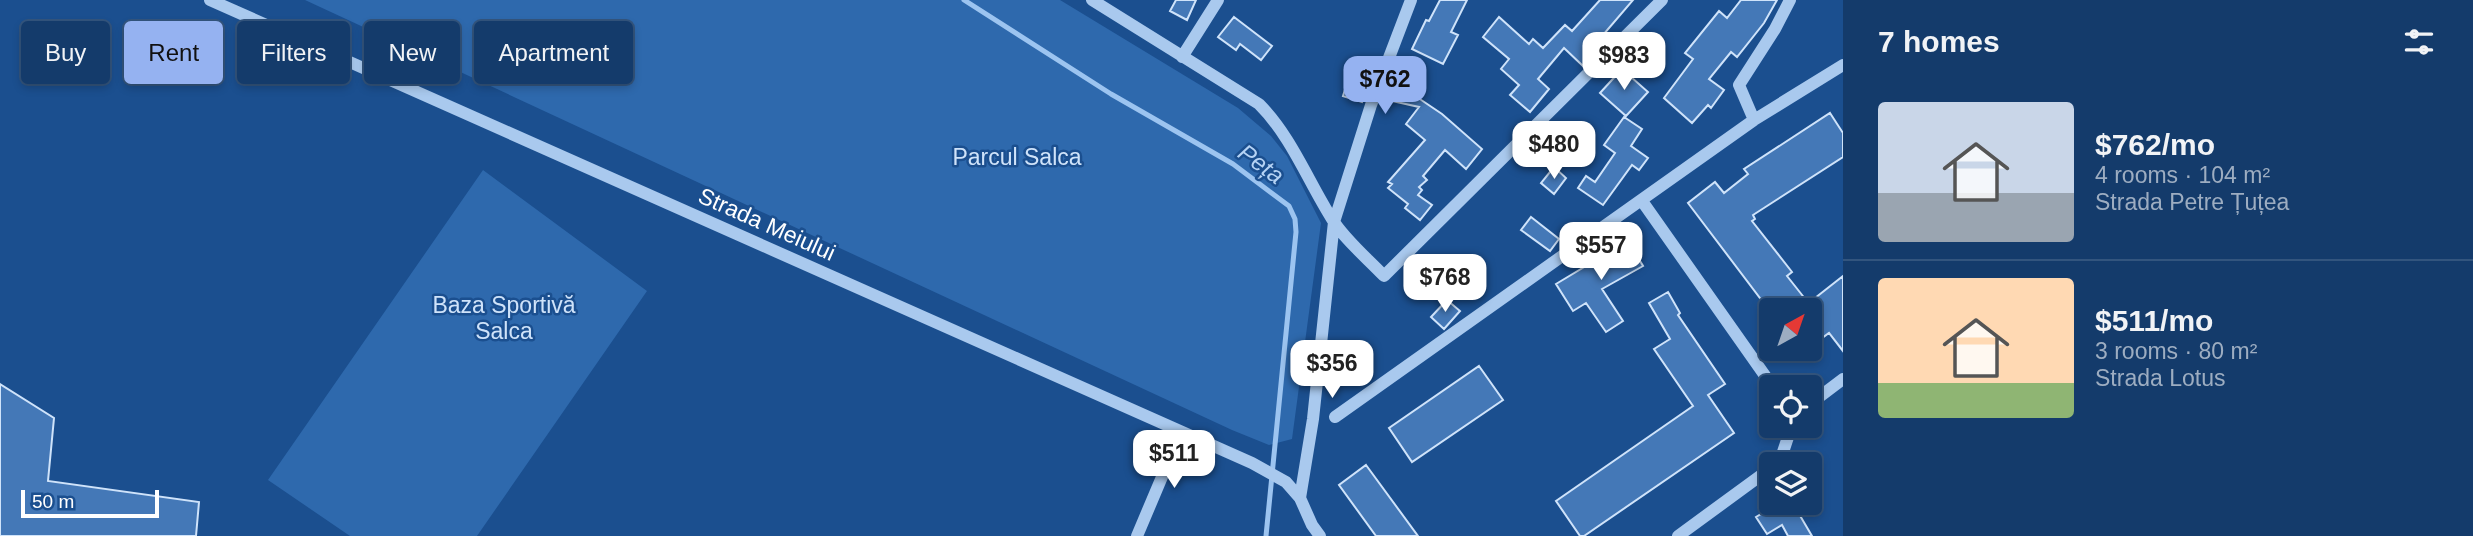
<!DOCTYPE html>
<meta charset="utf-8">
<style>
:root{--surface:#143b6b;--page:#1d4271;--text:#f1f3f6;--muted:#9dadc1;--line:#33557e;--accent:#95b2f1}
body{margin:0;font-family:Helvetica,sans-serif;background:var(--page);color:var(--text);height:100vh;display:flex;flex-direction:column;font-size:26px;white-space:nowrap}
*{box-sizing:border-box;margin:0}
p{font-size:23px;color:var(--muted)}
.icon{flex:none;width:38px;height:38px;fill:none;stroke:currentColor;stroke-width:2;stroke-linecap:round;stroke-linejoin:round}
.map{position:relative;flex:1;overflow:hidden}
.panel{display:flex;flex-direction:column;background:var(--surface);width:630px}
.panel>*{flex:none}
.hud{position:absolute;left:21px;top:21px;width:665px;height:63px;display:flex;gap:14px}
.needle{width:46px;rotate:40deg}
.fabs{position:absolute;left:1759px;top:298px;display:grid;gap:14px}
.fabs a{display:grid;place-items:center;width:63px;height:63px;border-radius:7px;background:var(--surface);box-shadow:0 4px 10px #0003,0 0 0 2px var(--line);font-size:35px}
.scale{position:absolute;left:21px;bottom:18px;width:138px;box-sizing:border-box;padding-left:7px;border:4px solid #fff;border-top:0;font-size:19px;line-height:24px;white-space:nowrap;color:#fff;-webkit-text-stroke:5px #1b4f8f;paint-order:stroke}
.price{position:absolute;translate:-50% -60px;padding:0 16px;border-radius:14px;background:#fff;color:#222;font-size:23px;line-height:46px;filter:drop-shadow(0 2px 4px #0008)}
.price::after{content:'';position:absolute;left:50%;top:42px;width:21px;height:16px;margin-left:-10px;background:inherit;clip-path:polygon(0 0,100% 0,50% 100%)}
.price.current{background:var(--accent);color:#111}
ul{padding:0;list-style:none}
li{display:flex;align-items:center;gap:21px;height:175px;padding:0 35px}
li+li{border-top:2px solid var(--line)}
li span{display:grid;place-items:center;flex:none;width:196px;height:140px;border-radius:7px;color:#555}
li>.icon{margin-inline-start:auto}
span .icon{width:84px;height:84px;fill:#fffc;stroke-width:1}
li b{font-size:30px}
h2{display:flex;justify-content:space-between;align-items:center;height:84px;padding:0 35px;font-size:30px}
.pill{padding:0 24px;border-radius:7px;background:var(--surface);box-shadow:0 4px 10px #0003,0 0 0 2px var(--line);font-size:24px;line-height:63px}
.pill.current{background:var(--accent);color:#111}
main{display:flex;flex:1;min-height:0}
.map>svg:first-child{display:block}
.green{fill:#2e69ad}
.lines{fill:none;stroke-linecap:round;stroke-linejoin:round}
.stream{stroke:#9cc4f0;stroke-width:5}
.building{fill:#4478b7;stroke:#cfe3fa;stroke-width:2}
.minor{stroke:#a9c9ee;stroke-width:12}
.labels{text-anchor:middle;stroke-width:5;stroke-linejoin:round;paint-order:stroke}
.park-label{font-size:23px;fill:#cfe3fa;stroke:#1b4f8f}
.street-label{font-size:23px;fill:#fff;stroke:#1b4f8f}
.water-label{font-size:24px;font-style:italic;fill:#b5d3f5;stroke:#1b4f8f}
</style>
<main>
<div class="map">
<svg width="1843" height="536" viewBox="0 0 1843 536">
<rect width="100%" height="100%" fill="#1b4f8f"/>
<path class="green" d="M305,0H1060L1238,108L1271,136L1287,156L1321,223L1292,439L1269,445L1232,430Z
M483,170L647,291L477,536H350L268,480Z"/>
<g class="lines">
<path class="stream" d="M964,0L1111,94L1233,164L1289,206L1295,219L1296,232L1266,536"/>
</g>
<path class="building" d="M1176,0H1196L1187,20L1170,11Z
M1440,0H1467L1451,32L1458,35L1443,64L1412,49L1426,20L1429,21Z
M1600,0H1633L1591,49L1595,53L1583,66L1564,48L1538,79L1549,89L1530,112L1510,95L1519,85L1501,69L1509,59L1483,37L1499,17L1529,44L1533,39L1543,48L1565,25L1572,31Z
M1741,0H1777L1764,23L1737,57L1731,52L1709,79L1724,90L1711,108L1708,105L1692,123L1664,98L1693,59L1685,53L1719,11L1727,18Z
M1234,17L1272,46L1261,60L1240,44L1236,50L1218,37Z
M1622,69L1648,92L1626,116L1600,93Z
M1350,73L1369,79L1362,102L1343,96Z
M1396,83L1442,114L1482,149L1466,169L1445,150L1423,176L1427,180L1419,187L1422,190L1418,195L1432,205L1420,220L1405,208L1408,204L1388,188L1392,184L1388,182L1425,140L1406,124L1419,107L1392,101Z
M1830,113L1843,133V157L1753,215L1755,219L1752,221L1792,272L1787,276L1810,305V302L1843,276V351L1829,333L1810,347V310H1769L1688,203L1715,182L1724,193L1748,174L1744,169Z
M1624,117L1642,129L1631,146L1648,158L1639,170L1632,165L1603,205L1578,188L1586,176L1595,182L1615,153L1604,145Z
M1554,167L1566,178L1554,194L1541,183Z
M1531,217L1559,239L1550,251L1521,230Z
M1625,236L1643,266L1602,289L1623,321L1606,332L1586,303L1573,311L1556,284L1604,255L1601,249Z
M1668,292L1680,313L1678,315L1725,384L1708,395L1734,433L1584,536H1580L1556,501L1693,406L1654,349L1670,339L1649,303Z
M1447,300L1460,311L1444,329L1431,317Z
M1479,366L1503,400L1412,462L1389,428Z
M0,384L54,418L48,481L199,502L196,536H0Z
M1366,465L1418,536H1376L1339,485Z
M1781,502H1792L1812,536H1788L1782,525L1767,534L1756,517Z"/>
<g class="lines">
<path class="minor" d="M210,0L1252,463L1286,482L1300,498
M1092,0L1259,104C1291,136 1308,181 1332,219C1345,240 1367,258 1384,276L1662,0
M1182,57L1218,0
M1754,120L1739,85L1775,29L1790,0
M1642,201L1773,387
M1810,404L1843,379
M1335,417L1754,120L1843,65
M1775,464L1782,455L1792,425
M1137,536L1181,432
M1320,536L1312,525L1300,498L1313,419L1334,222L1371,105L1411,0
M1678,536L1771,468"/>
</g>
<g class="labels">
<g class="park-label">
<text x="1017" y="165">Parcul Salca</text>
<text x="504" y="313">Baza Sportivă<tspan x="504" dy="26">Salca</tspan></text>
</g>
<g class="street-label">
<text transform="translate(767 224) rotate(24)" y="8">Strada Meiului</text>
</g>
<g class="water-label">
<text transform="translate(1261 164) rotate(36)" y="8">Peța</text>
</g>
</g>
</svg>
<div class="fabs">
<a><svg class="needle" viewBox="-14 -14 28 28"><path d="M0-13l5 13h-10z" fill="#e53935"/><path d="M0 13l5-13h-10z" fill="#9dadc1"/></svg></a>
<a><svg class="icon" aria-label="locate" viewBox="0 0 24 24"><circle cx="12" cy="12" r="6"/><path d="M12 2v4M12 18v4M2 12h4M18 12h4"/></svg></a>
<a><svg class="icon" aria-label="layers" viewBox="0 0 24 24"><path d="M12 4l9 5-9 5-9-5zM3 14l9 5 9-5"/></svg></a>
</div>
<div class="scale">50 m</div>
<b class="price" style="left:1624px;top:92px">$983</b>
<b class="price current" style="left:1385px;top:116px">$762</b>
<b class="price" style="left:1554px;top:181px">$480</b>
<b class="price" style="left:1601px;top:282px">$557</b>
<b class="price" style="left:1445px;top:314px">$768</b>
<b class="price" style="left:1332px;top:400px">$356</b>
<b class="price" style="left:1174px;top:490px">$511</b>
<div class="hud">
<a class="pill">Buy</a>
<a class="pill current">Rent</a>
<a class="pill">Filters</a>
<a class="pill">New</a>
<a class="pill">Apartment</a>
</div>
</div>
<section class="panel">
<h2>7 homes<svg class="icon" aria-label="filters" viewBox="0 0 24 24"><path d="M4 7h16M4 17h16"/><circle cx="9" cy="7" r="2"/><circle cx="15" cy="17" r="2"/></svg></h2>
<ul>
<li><span style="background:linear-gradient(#c9d6e8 65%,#9aa5b1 0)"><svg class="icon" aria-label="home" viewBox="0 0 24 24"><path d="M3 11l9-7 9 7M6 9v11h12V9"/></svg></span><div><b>$762/mo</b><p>4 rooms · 104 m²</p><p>Strada Petre Țuțea</p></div></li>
<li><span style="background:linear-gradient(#ffd9b3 75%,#8fb573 0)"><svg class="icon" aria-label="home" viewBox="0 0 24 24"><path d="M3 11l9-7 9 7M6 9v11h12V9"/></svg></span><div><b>$511/mo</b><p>3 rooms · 80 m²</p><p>Strada Lotus</p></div></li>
</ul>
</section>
</main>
